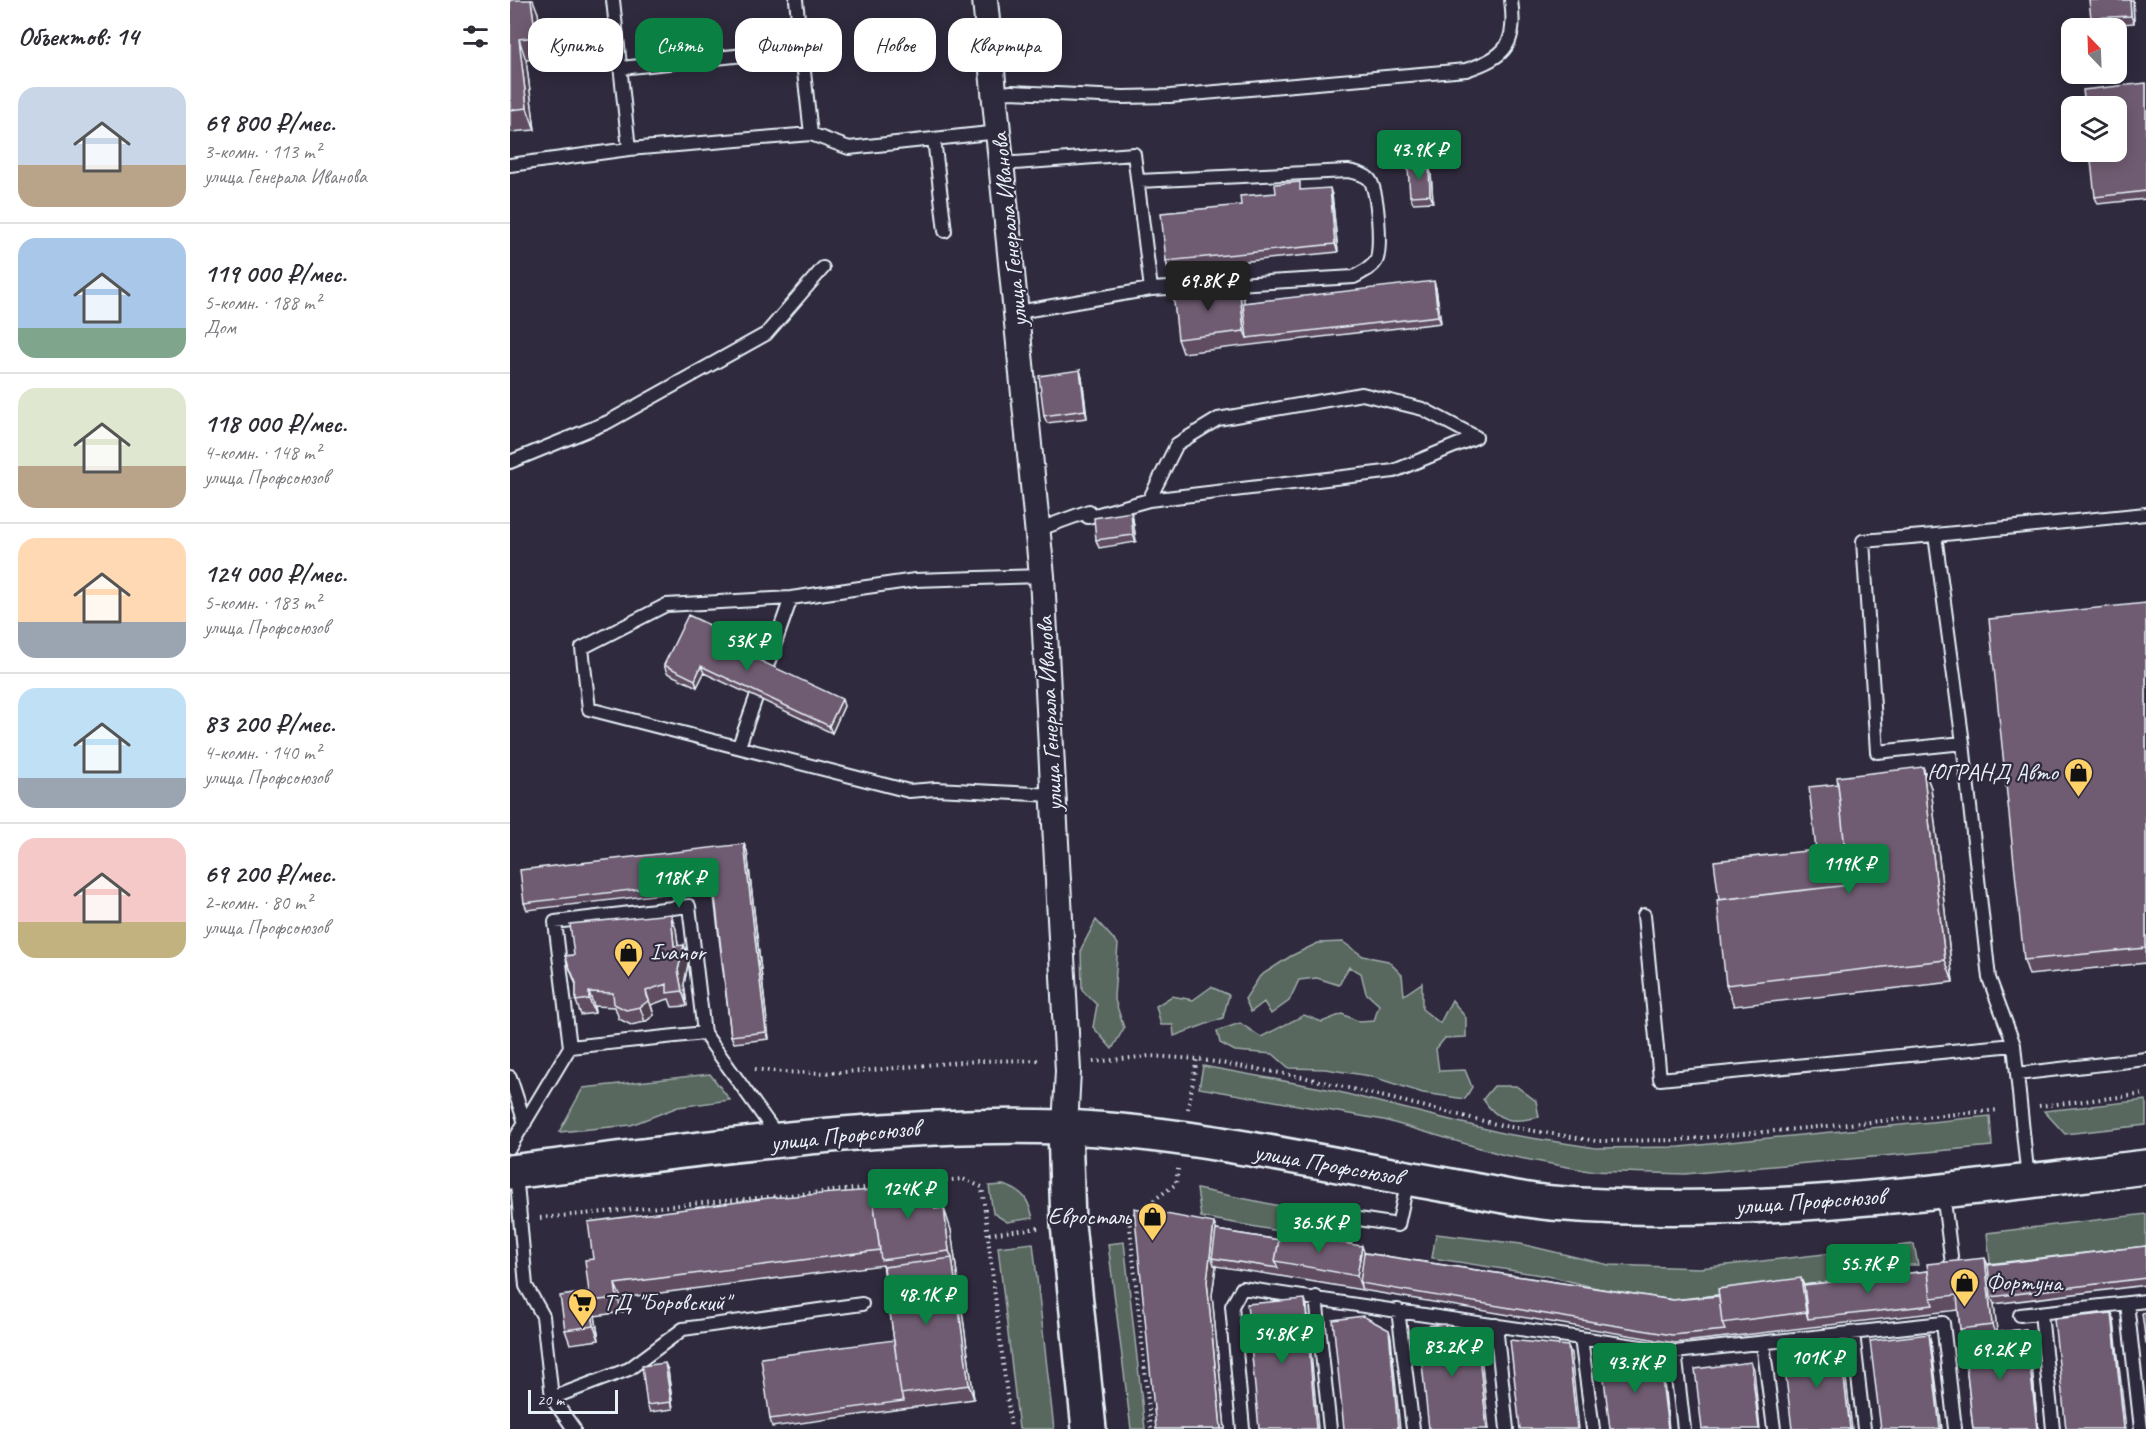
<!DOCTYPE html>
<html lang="ru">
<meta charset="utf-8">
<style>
:root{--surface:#fff;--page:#f7f7f7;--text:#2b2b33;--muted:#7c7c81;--line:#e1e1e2;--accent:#0b8043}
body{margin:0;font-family:Caveat,sans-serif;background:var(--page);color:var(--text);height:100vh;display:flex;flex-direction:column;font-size:22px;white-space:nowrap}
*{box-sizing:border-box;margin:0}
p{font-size:20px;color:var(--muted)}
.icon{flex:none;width:33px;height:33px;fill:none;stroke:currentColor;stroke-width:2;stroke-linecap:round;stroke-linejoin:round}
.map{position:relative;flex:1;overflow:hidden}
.sheet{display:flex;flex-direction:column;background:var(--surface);width:510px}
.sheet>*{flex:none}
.hud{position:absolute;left:18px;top:18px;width:570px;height:54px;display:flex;gap:12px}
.needle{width:39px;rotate:337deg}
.tools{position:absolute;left:1551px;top:18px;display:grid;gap:12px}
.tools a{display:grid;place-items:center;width:66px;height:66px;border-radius:12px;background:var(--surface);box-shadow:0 3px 15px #0003;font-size:30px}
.scale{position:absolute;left:18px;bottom:15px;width:90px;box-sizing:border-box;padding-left:6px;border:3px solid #e8f1f8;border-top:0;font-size:16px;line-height:21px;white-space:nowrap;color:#e8f1f8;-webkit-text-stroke:4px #2f2a3d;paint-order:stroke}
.price{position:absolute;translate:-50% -51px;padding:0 14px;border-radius:6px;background:var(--accent);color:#fff;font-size:20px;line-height:39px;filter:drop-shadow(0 2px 3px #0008)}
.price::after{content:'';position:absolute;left:50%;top:36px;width:18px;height:14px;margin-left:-9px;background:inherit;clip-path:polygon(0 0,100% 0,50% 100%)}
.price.active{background:#222;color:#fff}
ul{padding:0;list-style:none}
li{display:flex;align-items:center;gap:18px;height:150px;padding:0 18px}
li+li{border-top:2px solid var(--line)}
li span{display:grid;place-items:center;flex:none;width:168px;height:120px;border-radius:18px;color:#555}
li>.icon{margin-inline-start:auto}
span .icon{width:72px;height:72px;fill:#fffc;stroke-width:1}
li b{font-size:26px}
h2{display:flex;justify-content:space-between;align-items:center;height:72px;padding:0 18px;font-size:26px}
.chip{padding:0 21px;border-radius:18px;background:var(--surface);box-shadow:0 3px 15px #0003;font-size:21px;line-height:54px}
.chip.active{background:var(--accent);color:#fff}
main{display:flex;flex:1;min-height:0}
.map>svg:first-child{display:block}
.green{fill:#58675e;stroke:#a0acab;stroke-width:1.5}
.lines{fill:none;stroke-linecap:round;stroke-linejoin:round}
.service-casing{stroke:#e8f1f8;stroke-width:16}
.minor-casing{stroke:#e8f1f8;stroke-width:28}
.secondary-casing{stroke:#e8f1f8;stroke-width:38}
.path{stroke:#e8f1f8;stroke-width:4;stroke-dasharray:1.5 4.5;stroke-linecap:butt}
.service{stroke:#2f2a3d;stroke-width:12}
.minor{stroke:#2f2a3d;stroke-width:24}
.secondary{stroke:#2f2a3d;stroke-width:33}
.wall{fill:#604e62;stroke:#e8f1f8;stroke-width:1.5}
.shaded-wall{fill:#4e4050;stroke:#e8f1f8;stroke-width:1.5}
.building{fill:#705b72;stroke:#e8f1f8;stroke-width:1.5}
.labels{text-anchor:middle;stroke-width:4.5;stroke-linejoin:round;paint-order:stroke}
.street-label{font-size:24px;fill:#e8f1f8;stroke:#2f2a3d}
.poi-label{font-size:24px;fill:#e8f1f8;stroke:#2f2a3d;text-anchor:start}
</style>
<main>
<section class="sheet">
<h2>Объектов: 14<svg class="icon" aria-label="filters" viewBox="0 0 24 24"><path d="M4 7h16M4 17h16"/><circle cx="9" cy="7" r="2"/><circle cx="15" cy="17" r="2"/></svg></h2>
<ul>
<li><span style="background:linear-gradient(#c9d6e8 65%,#b9a48a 0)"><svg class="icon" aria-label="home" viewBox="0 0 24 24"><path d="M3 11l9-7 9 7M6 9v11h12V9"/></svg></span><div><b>69 800 ₽/мес.</b><p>3-комн. · 113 m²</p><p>улица Генерала Иванова</p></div></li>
<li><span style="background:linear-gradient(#a9c7e8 75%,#7fa58c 0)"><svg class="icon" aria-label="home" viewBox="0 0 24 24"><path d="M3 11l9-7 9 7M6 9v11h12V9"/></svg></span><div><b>119 000 ₽/мес.</b><p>5-комн. · 188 m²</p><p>Дом</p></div></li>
<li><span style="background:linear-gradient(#dfe7d0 65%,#b9a48a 0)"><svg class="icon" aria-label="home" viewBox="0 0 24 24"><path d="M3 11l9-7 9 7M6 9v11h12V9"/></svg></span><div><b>118 000 ₽/мес.</b><p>4-комн. · 148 m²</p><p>улица Профсоюзов</p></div></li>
<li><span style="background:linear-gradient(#ffd9b3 70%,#9aa5b1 0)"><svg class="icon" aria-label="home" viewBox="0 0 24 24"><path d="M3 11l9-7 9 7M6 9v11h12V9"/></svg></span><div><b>124 000 ₽/мес.</b><p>5-комн. · 183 m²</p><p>улица Профсоюзов</p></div></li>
<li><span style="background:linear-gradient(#bfe0f5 75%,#9aa5b1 0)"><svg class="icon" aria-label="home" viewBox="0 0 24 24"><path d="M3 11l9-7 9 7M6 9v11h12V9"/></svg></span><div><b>83 200 ₽/мес.</b><p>4-комн. · 140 m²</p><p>улица Профсоюзов</p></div></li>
<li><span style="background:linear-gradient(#f6c9c9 70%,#c2b280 0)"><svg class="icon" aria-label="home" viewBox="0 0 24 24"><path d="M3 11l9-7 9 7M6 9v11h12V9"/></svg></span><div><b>69 200 ₽/мес.</b><p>2-комн. · 80 m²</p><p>улица Профсоюзов</p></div></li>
</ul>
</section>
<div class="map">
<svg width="1636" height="1429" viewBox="0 0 1636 1429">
<rect width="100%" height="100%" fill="#2f2a3d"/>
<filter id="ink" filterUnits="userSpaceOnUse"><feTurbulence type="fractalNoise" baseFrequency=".0167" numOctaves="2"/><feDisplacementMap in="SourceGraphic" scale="12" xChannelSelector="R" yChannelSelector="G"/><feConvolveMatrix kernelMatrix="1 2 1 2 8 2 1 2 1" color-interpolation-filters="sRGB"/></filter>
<g filter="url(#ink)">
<path class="green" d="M586,920L608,944L604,997L614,1028L602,1049L583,1027L587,1005L572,990L571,949Z
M833,942L853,956L878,961L892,975L894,995L912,983V1009L930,1023L942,1000L956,1018V1037L935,1038L926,1049L929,1071L955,1070L962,1087L955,1099L913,1093L860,1076L815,1069L779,1068L763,1054L725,1051L710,1043L707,1031L730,1023L751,1037L794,1015L812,1022L832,1014L850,1022L864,1021L869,1005L856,993L851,973L839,967L829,985L807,978L789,980L779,1001L761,1014L754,1002L741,1012L735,999L750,976L781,956L808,943Z
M701,987L719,995L713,1018L664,1036L663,1025H651L646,1006L662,996L683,1000Z
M693,1066L817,1089L996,1134L1086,1148L1170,1147L1480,1116L1482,1146L1175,1174L1079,1171L994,1155L874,1120L689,1088Z
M200,1074L220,1100L168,1107L121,1125L49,1132L73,1088Z
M984,1086H1006L1026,1101L1029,1117C1004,1123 988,1123 973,1099Z
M1636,1100V1125L1555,1134L1534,1111Z
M493,1185C513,1191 518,1198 523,1218L497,1222L483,1213L479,1186Z
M687,1189L775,1207L840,1231L841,1244L691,1217Z
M1636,1214V1254L1481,1272L1477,1233Z
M926,1234L1011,1244L1099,1265L1190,1268L1404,1244L1408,1265H1387L1386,1283L1166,1308L1043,1277L922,1258Z
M614,1242L635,1429H621L598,1244Z
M523,1243L544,1429H509L488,1247Z"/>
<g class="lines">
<defs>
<path id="service" d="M103,0L119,149
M286,0L301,134
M111,68L291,49
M486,94L501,92L613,97L660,96L956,70C997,57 1007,43 1001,0
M424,139L435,231
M491,164L624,154L641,289
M0,165L119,149L301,134L339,148L489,132
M508,312L641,289L844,277C852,272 861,269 866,261C872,250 868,188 859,179C854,174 844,172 838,171L629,181
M0,462L98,422L256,334L313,268
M639,500L667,444L708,419L852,394L913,409L966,437
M527,530L579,511L578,517L639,500L884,471L966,437
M1425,535L1353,541L1367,752L1453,743
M532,576L405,580L281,598L156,605L72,648L79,709L399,791L426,789L543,795
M229,746L281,598
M1134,915L1150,1079L1504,1045
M60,1047L45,922L179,906L194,1033
M1507,1074L1636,1059
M0,1077L15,1123
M0,1147L60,1047L194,1033L269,1138
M6,1172L16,1286L33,1316L42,1398L64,1429
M1518,1180L1504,1045L1479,978L1453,743L1425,535L1636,514
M1433,1193L1442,1264
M816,1214L888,1225L898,1180
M806,1297L820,1429
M1617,1303L1631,1429
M888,1310L903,1429
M1531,1313L1543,1429
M1510,1315L1636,1301
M986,1325L997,1429
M1343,1333L1354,1429
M1071,1338L1083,1429
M1253,1343L1264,1429
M1165,1352L1174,1429
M42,1398L119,1369L173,1329L352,1304
M733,1429L722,1306L732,1288L1165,1352L1433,1323L1445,1429"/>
<path id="minor" d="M475,0L532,576L558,1071L555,1127"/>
<path id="secondary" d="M555,1127L558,1224L579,1429
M0,1172C183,1151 368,1121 552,1127C681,1132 809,1163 936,1185C971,1191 1007,1200 1042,1203C1241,1219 1439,1190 1636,1167"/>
</defs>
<use href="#service" class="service-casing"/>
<use href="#minor" class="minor-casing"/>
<use href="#secondary" class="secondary-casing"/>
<path class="path" d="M583,1062L640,1056L687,1059
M245,1069C314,1079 383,1067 452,1062C478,1060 505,1061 531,1060
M1529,1106L1636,1094
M678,1109L687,1059L793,1077L994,1126L1086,1141L1168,1140L1489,1110
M406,1183L453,1179L472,1187L501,1429
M30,1218L366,1187
M619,1218L641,1429
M589,1221L619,1218L666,1184L668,1169
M479,1234L528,1228"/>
<use href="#service" class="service"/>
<use href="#minor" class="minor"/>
<use href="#secondary" class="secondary"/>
</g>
<path class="wall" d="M0,0L28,13L34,58L16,60L25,130L0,132Z
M1623,0L1624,23L1583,26L1581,18Z
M1636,83V199L1588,204L1585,197Z
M919,167L921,174L923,202L903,203L900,196Z
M792,190L822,195L828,252L658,269L656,261L731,205Z
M729,285L734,303L926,288L931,323L673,353L668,339Z
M570,370L572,378L577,418L537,423L534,416Z
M621,512L623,519L626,542L589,548L586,540Z
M1636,603V963L1519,975L1514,960Z
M211,636L208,642L334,706L322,733L194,673L187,687L157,673L154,665Z
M1413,767L1421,788L1443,982L1224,1006L1216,985L1306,850L1328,784Z
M234,844L237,851L259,1039L224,1043L221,1036L203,888L17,910L14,903Z
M166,929L168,946L179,959L174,984L177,1006L162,1007L159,999L152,1001L141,1005L144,1015L135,1022L121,1025L109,1019L105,1007L84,1006L85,1013L71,1015L66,1001V985L55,956L64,955Z
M413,1191L429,1209L441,1230L464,1399L262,1427L260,1419L384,1340L373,1265L111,1298L113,1312L85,1316L89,1340L60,1344L55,1330L79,1292L83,1259Z
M706,1230L1163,1300L1636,1246V1285L1484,1304L1487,1332L1516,1329L1519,1336L1528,1429H1463L1453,1336L1450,1329L1448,1310L1165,1343L770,1276L706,1266L702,1295L715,1429H646Z
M158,1370L163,1409L140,1412L137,1405Z"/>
<path class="shaded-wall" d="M21,0H23L28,13L34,58L26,37Z
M1620,0H1623L1624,23L1621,16Z
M9,39L16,60L25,130L17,108Z
M919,167L921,174L923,202L920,195Z
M820,188L822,195L828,252L825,244Z
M924,281L926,288L931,323L928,316Z
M729,285L734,300L738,338H737L734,331Z
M570,370L572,378L577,418L575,410Z
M621,512L623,519L626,542L623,535Z
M208,629L211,636L206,647L204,639Z
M191,666L194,673L187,687L185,680Z
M332,699L334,706L322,733L319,726Z
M1413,767L1421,788L1443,982L1435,960Z
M234,844L237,851L259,1039L256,1032Z
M161,914L166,929L170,960L164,946Z
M174,945L179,959L174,984L177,1006L172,991L168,970Z
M136,991L144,1015L135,1022L130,1007Z
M79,992L84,1006L85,1013L79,999Z
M408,1177L415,1199L410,1191Z
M422,1189L430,1210L425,1209Z
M434,1208L441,1230L464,1399L459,1385L442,1258L439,1251Z
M704,1223L709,1237L702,1258L704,1265L706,1266L702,1295L715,1429H711L697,1281Z
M852,1246L857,1260L850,1283L852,1290L847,1276Z
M1475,1258L1481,1272V1297L1484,1304L1488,1340L1482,1325Z
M1291,1278L1297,1293L1298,1319L1296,1312Z
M105,1284L111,1298L113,1312L107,1298Z
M795,1299L797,1306L808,1429H806Z
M80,1301L85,1316L89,1340L84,1326Z
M1602,1313L1604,1320L1616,1429H1614Z
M966,1328L969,1336L979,1429H977Z
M1516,1329L1519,1336L1528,1429H1527Z
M879,1330L881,1337L890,1429H888Z
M1419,1334L1421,1342L1432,1429H1430Z
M1330,1345L1333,1352L1342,1429H1340Z
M1058,1346L1061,1353L1069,1429H1067Z
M1149,1356L1152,1363L1159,1429H1158Z
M1241,1362L1244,1369L1250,1429H1249Z
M155,1363L158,1370L163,1409L161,1402Z"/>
<path class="building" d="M0,0H21L26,37L9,39L17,108L0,110Z
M1579,0H1620L1621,16L1581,18Z
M1636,83V191L1585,197L1580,152H1606V106H1575L1573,90Z
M919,167L920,195L900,196L898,168Z
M790,182V190L820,188L825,244L656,261L651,213L731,205L730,196L766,193L765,184Z
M924,281L928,316L737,338L733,303Z
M729,285L734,331L668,339L663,293Z
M570,370L575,410L534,416L529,376Z
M621,512L623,535L586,540L584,518Z
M1636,603V948L1514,960L1479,619Z
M178,615L208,629L204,639L332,699L319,726L191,666L185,680L154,665Z
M1413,767L1435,960L1216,985L1207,900L1339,885L1327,777Z
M1328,784L1339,885L1209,900L1204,861L1306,850L1299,787Z
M234,844L256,1032L221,1036L203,880L14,903L10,870Z
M161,914L164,946L174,945L168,970L172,991L157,993V984L147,987L136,991L138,1001L130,1007L116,1010L104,1004L103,993L79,992V999L66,1001V983L55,956L64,955L60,924Z
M408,1177L410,1191L422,1189L425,1209L434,1208L439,1251L371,1260L361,1183Z
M362,1190L370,1250L105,1284L107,1298L80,1301L84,1326L55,1330L50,1296L79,1292L75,1260L83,1259L78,1222L259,1198Z
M624,1208L704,1223L697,1281L711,1429H646Z
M706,1230L769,1240L765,1261L768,1268L702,1258Z
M770,1233L852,1246L847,1276L765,1261Z
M1636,1246V1278L1481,1297L1478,1265Z
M854,1253L1163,1300L1209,1296L1212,1323L1215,1330L1162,1335L850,1283Z
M442,1258L459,1385L391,1394L374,1267Z
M1475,1258L1482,1325L1450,1329L1447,1295L1421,1298L1417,1264Z
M1418,1271L1421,1298L1423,1305L1298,1319L1294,1285Z
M1291,1278L1296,1312L1212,1323L1208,1289Z
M795,1299L806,1429H749L737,1304Z
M1636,1312V1344L1632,1313Z
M1602,1313L1614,1429H1556L1544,1319Z
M853,1316L879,1330L888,1429H834L823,1320Z
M935,1324L936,1331L966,1328L977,1429H919L908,1327Z
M1516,1329L1527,1429H1463L1453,1336Z
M1419,1334L1430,1429H1371L1360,1341Z
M384,1340L391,1394L394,1401L260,1419L251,1358Z
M1000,1340L1058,1346L1067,1429H1010Z
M1330,1345L1340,1429H1282L1273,1352Z
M1149,1356L1158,1429H1100L1092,1362Z
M1241,1362L1249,1429H1192L1185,1369Z
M155,1363L161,1402L137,1405L132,1366Z"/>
</g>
<defs>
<symbol id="shop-pin" viewBox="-11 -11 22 30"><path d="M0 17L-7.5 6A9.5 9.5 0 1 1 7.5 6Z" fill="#ffd166" stroke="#2f2a3d"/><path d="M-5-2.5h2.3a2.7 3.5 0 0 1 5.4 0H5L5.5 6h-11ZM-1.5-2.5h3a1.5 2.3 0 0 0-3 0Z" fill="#111"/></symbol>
<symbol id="supermarket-pin" viewBox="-11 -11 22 30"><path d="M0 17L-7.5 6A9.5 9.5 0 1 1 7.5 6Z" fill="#ffd166" stroke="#2f2a3d"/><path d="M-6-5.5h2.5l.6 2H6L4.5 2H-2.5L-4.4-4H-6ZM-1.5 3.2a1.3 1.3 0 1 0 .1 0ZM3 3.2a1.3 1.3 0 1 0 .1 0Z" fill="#111"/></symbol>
</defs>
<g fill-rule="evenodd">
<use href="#shop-pin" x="1552" y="756" width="33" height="45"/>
<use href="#shop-pin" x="102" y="936" width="33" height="45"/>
<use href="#shop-pin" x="626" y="1200" width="33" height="45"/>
<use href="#shop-pin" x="1438" y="1266" width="33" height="45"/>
<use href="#supermarket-pin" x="56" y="1286" width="33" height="45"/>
</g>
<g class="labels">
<g class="street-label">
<text transform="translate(499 230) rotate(-96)" y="8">улица Генерала Иванова</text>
<text transform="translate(539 714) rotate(-93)" y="8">улица Генерала Иванова</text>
<text transform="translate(335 1135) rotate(-6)" y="8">улица Профсоюзов</text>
<text transform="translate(818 1164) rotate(10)" y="8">улица Профсоюзов</text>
<text transform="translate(1300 1201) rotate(-4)" y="8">улица Профсоюзов</text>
</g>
<g class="poi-label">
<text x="1548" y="780" text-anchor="end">ЮГРАНД Авто</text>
<text x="140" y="960">Ivanor</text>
<text x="621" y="1224" text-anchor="end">Евросталь</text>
<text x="1476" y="1290">Фортуна</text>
<text x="93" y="1310">ТД "Боровский"</text>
</g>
</g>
</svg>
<div class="tools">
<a><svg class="needle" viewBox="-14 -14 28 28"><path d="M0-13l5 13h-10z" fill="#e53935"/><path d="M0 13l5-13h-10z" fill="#7c7c81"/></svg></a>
<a><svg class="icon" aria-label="layers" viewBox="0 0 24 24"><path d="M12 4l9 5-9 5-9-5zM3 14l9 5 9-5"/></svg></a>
</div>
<div class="scale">20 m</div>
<b class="price" style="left:909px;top:181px">43.9K ₽</b>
<b class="price active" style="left:698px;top:312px">69.8K ₽</b>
<b class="price" style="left:237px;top:672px">53K ₽</b>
<b class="price" style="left:1339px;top:895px">119K ₽</b>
<b class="price" style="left:169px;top:909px">118K ₽</b>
<b class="price" style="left:398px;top:1220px">124K ₽</b>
<b class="price" style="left:809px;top:1254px">36.5K ₽</b>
<b class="price" style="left:1358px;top:1295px">55.7K ₽</b>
<b class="price" style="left:416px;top:1326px">48.1K ₽</b>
<b class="price" style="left:772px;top:1365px">54.8K ₽</b>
<b class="price" style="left:942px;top:1378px">83.2K ₽</b>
<b class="price" style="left:1490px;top:1381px">69.2K ₽</b>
<b class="price" style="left:1307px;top:1389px">101K ₽</b>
<b class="price" style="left:1125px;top:1394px">43.7K ₽</b>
<div class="hud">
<a class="chip">Купить</a>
<a class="chip active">Снять</a>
<a class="chip">Фильтры</a>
<a class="chip">Новое</a>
<a class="chip">Квартира</a>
</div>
</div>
</main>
